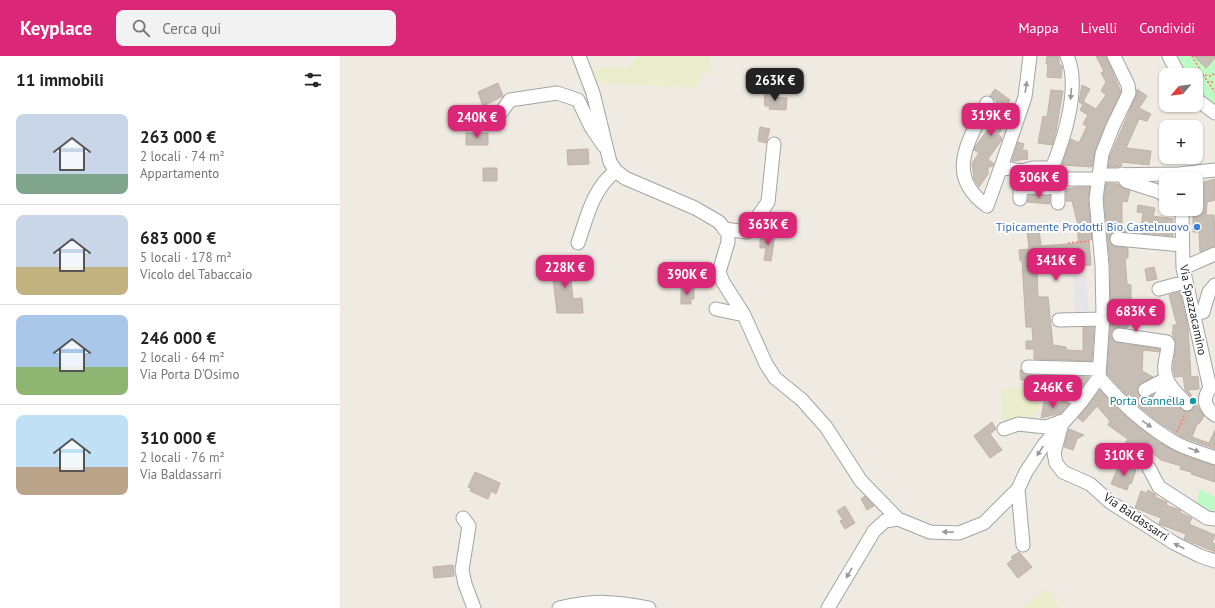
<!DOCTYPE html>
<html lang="it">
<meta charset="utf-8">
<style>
:root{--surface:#fff;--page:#f2f2f2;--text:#222;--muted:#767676;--line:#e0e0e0;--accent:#db2777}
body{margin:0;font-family:"PT Sans",sans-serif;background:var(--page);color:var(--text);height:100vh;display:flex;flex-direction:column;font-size:15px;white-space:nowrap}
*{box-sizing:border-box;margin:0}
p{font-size:13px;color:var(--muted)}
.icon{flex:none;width:22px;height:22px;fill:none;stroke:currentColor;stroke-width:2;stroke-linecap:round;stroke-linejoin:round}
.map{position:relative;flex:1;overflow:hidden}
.sheet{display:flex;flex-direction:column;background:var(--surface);width:340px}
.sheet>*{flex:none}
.needle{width:26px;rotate:241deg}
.fabs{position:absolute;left:819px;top:12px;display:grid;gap:8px}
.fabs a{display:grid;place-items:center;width:44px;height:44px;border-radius:8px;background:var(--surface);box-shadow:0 1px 3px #0004;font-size:20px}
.price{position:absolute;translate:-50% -34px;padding:0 9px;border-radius:8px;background:var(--accent);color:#fff;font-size:13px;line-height:26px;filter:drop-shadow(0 1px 2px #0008)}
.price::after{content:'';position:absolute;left:50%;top:24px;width:12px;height:9px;margin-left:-6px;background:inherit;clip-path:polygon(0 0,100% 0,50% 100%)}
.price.active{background:#222;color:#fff}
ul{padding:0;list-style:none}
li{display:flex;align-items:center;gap:12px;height:100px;padding:0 16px}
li+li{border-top:1px solid var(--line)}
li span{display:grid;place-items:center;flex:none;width:112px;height:80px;border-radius:8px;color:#555}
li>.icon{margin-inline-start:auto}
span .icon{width:48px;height:48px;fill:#fffc;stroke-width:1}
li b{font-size:17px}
h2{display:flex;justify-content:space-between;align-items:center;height:48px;padding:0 16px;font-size:17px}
header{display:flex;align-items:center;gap:24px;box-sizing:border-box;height:56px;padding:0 20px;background:var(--accent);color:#fff}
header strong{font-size:19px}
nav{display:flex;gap:22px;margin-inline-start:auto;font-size:14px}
.search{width:280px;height:36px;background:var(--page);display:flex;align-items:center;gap:10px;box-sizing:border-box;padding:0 14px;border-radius:8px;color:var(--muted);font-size:15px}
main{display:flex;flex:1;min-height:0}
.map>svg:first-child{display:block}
.farmland{fill:#ebeecc}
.park{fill:#bcfbc4}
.parking{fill:#e5e5e5}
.building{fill:#c6bdb5;stroke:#c1b2a4}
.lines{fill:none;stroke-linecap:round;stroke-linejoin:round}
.minor-casing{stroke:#a4a4a4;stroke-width:15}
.path{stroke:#ff7863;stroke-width:1.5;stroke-dasharray:2 2;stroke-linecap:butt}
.minor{stroke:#fff;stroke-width:13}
.oneway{fill:#999}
.shop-dot{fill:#3f7fe0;stroke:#fff;stroke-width:1.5}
.culture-dot{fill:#0f9aa8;stroke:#fff;stroke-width:1.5}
.labels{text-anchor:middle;stroke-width:4;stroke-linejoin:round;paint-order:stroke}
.shop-label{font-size:12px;fill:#366cbe;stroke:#fff;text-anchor:end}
.street-label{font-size:12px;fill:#1d1d1d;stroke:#fff}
.culture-label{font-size:12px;fill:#0d838f;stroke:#fff;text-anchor:end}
</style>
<header>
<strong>Keyplace</strong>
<div class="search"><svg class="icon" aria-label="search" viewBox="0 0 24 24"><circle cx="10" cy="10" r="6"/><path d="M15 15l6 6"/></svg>Cerca qui</div>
<nav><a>Mappa</a><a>Livelli</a><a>Condividi</a></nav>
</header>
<main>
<section class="sheet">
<h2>11 immobili<svg class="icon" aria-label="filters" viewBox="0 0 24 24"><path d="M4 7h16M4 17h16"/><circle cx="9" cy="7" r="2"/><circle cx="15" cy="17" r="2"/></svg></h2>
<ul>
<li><span style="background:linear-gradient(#c9d6e8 75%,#7fa58c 0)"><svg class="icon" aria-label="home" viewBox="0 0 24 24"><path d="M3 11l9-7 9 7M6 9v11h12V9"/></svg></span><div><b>263 000 €</b><p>2 locali · 74 m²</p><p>Appartamento</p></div></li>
<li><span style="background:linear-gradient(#c9d6e8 65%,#c2b280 0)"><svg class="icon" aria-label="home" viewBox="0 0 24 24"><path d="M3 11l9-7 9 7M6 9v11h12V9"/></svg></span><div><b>683 000 €</b><p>5 locali · 178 m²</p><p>Vicolo del Tabaccaio</p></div></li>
<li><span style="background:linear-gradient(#a9c7e8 65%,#8fb573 0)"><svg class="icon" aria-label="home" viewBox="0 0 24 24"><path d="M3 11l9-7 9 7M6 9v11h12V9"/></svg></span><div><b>246 000 €</b><p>2 locali · 64 m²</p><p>Via Porta D'Osimo</p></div></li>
<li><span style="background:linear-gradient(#bfe0f5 65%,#b9a48a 0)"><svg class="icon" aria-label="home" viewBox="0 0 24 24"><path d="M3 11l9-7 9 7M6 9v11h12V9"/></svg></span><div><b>310 000 €</b><p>2 locali · 76 m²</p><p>Via Baldassarri</p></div></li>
</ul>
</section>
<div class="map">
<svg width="875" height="552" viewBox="0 0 875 552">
<rect width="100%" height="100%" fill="#efebe2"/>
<path class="farmland" d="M298,0H370L372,17L363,16L354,32L253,26L254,14L261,11H287Z
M682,331L688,342H700L699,354L692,357V365H684L677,359L672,366L661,363L662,333Z
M705,533L721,552H684L683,551Z"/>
<path class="park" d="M832,0H875V51L856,36V19H843Z
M860,433L875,441V452L870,461L855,452Z"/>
<path class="parking" d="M746,219L749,258L735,257L733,220Z"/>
<path class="building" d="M707,0H719V8L722,10L721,22L707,21L708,8H706Z
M756,0H766L781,36L755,95L752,111L722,109L731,83L739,87L747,70L743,68L748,59L740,54L744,46L756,53L766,39L761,35L766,26L761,17L764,15Z
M854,0H875V2L866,12Z
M158,27L163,40L143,50L138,36Z
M742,29L750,33L742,48L739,46Z
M655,33L670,44L665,52L671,57L669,64L658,78L662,82L661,85L648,103L654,108L653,110L648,111V118L639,131L634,123L632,107L639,97L634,94L635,91L649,72L645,69L657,46L650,40Z
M797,33L807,40L799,52L811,58L807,65L799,63L786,92L811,95L809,109L782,106L781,110L768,111L770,100L796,40Z
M711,34L723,35L716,75L712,89L698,87L703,60L707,61Z
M424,37H433V41L447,42L446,54L429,53L430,50H425Z
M420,71L430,73L426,87L418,85Z
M126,77H148V89H126Z
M678,86L684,88L682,95L687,94L688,103L672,105Z
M248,93L249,108L228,109L227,94Z
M143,112H157V125H143Z
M875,123V144L867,146L866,159H874L875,190L860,196L859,176H853V153H856V125L864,126Z
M766,127L778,128L783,132L790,135L787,146L782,145V172H787V176H774L769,183L773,190L788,192V202H785L787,228L791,229V247L817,249L815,261H802L803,257L790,256L788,272H776L771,277L772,282L778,287L820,293L819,296L803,294L802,315L813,321L798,329V338L804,342L813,339L812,347L818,352L823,351L830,342L845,356L853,353L855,346L864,360L859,368H857L852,381L869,387L875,374V393L842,381L818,366L790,343L767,318L771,259L770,208L764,143Z
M737,131H750L748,144L752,183L749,184L751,209L697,213L698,241H708L713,289L726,291L727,294L743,295V271H754L752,305L694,303V293H686V285H693L692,271H686L682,205H680L679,194L689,193L687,176L699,174L701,190L739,187L737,174L739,173L732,145H726V133Z
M710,139V148L687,146L689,139Z
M798,149L815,152L813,160L833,163V180L800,177L803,157L797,156Z
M420,179H435L431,205L424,204L426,192H420Z
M229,203L233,243L242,242L243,257H217L211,205Z
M814,211L817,223L807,225L805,213Z
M341,232H354V243H351V248H341Z
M840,236L848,271L851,321L858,320L859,333L848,334L855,345L845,334L843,320L835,321L833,313L836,288L832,276H833V269H837L829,239Z
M680,314L688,319L749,321L739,335L725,328L714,325L681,324Z
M760,334L789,363L819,386L840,398L875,410V426L851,418L854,417L840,413L841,410L821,404L800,387L792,398L782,391L788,383L768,369L770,365L757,350L743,366L738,362Z
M721,344L729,348L721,357L701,362L704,346L720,347Z
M652,366L656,373L650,378L662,394L650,402L634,380Z
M729,373L744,379L737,383L733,394L724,391Z
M779,409L796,414L791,428L789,427L787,434L771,428Z
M135,416L160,427L156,438L151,435L148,443L130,435L132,433L128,431Z
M808,434L816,439L815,441L827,446L826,449L840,454L841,457L852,462L849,468L875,479L872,487L875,488V496L844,483L846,478L819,468L821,462L795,452L801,435L806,437Z
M525,440L534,450L527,454L521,443Z
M505,450L515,467L505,473L500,465L503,464L497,455Z
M679,496L692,511L678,522L667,508L673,503L671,501Z
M113,509L114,520L94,522L93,511Z"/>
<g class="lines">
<defs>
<path id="minor" d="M239,0L253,37L270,106L276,115L285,122L355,152L379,166L388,177V186L379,216L383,226L404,259L426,308L435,322L462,344L486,371L521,425L558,463
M690,0L685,41L661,111L681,115L693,112H712
M829,0L839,19
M856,43L875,57
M647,47C629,85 604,119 647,150L661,111
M154,66L170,44L217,37L238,44L251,71L264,90
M712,112C724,83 741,30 727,0
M714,116L718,123H758
M782,118L786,125L820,136L826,141
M760,119L839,118L875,114
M680,143V135L687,131L708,132L718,123V147
M840,153L842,157L843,212L870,332
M384,173L407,176L428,146L434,88
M777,183L842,189
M238,187C247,161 253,132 276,115
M843,212L875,198
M819,233L845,226
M376,253L404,259
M854,258L863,256L869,236L875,229
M719,264L763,263
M779,279L827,286L828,288C828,295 826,301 825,307C822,325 836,337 847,348
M688,311L759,313
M759,321L763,259L762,209L756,143L762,98L773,70L789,37L788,29L774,0
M759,321C781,347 805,369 834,386C846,393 862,397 875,402
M870,332C862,343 865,352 875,359
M805,334L826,323
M725,337L742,345
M819,344L829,328
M721,371L714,397L716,407L723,416L750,428L770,446L834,487L860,500L875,505
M664,373L678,368L706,371L722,365
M809,412L819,431L867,462L875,463
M678,433L683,489
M123,462L129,470L122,514L125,528L134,552
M219,552C254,544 274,545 309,552
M488,552L534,475L545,465L558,463L590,476L619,477L644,467L678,433L686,416L703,390L742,345L759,321"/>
</defs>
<use href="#minor" class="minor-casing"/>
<path class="path" d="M852,0L863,19L871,20L875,17
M863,19L875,36
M867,26H875
M728,187L749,185
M837,376L845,358"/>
<use href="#minor" class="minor"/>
</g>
<defs><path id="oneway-solid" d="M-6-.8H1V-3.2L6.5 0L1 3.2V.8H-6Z"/></defs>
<g class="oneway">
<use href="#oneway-solid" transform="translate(686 31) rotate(-81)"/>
<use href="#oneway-solid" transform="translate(731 38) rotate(94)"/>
<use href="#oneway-solid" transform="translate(807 368) rotate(35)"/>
<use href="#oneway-solid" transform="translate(854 394) rotate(21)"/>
<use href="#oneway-solid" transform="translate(700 395) rotate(123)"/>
<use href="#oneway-solid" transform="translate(608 476) rotate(-177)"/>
<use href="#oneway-solid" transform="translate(839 490) rotate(-153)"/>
<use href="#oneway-solid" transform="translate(509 517) rotate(120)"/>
</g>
<circle class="shop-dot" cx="857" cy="171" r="4"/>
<circle class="culture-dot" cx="853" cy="345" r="4"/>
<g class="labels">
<g class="shop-label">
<text x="849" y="175">Tipicamente Prodotti Bio Castelnuovo</text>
</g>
<g class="street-label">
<text transform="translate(853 254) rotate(78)" y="4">Via Spazzacamino</text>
<text transform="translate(796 461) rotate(34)" y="4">Via Baldassarri</text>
</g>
<g class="culture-label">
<text x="845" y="349">Porta Cannella</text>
</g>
</g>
</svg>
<div class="fabs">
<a><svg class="needle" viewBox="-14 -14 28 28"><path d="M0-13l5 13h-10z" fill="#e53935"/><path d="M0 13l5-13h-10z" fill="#767676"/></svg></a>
<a>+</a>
<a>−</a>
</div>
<b class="price active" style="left:435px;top:46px">263K €</b>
<b class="price" style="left:651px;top:81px">319K €</b>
<b class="price" style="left:137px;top:83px">240K €</b>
<b class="price" style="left:699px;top:143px">306K €</b>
<b class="price" style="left:428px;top:190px">363K €</b>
<b class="price" style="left:716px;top:226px">341K €</b>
<b class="price" style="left:225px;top:233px">228K €</b>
<b class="price" style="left:347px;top:240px">390K €</b>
<b class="price" style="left:796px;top:277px">683K €</b>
<b class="price" style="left:713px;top:353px">246K €</b>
<b class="price" style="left:784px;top:421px">310K €</b>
</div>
</main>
